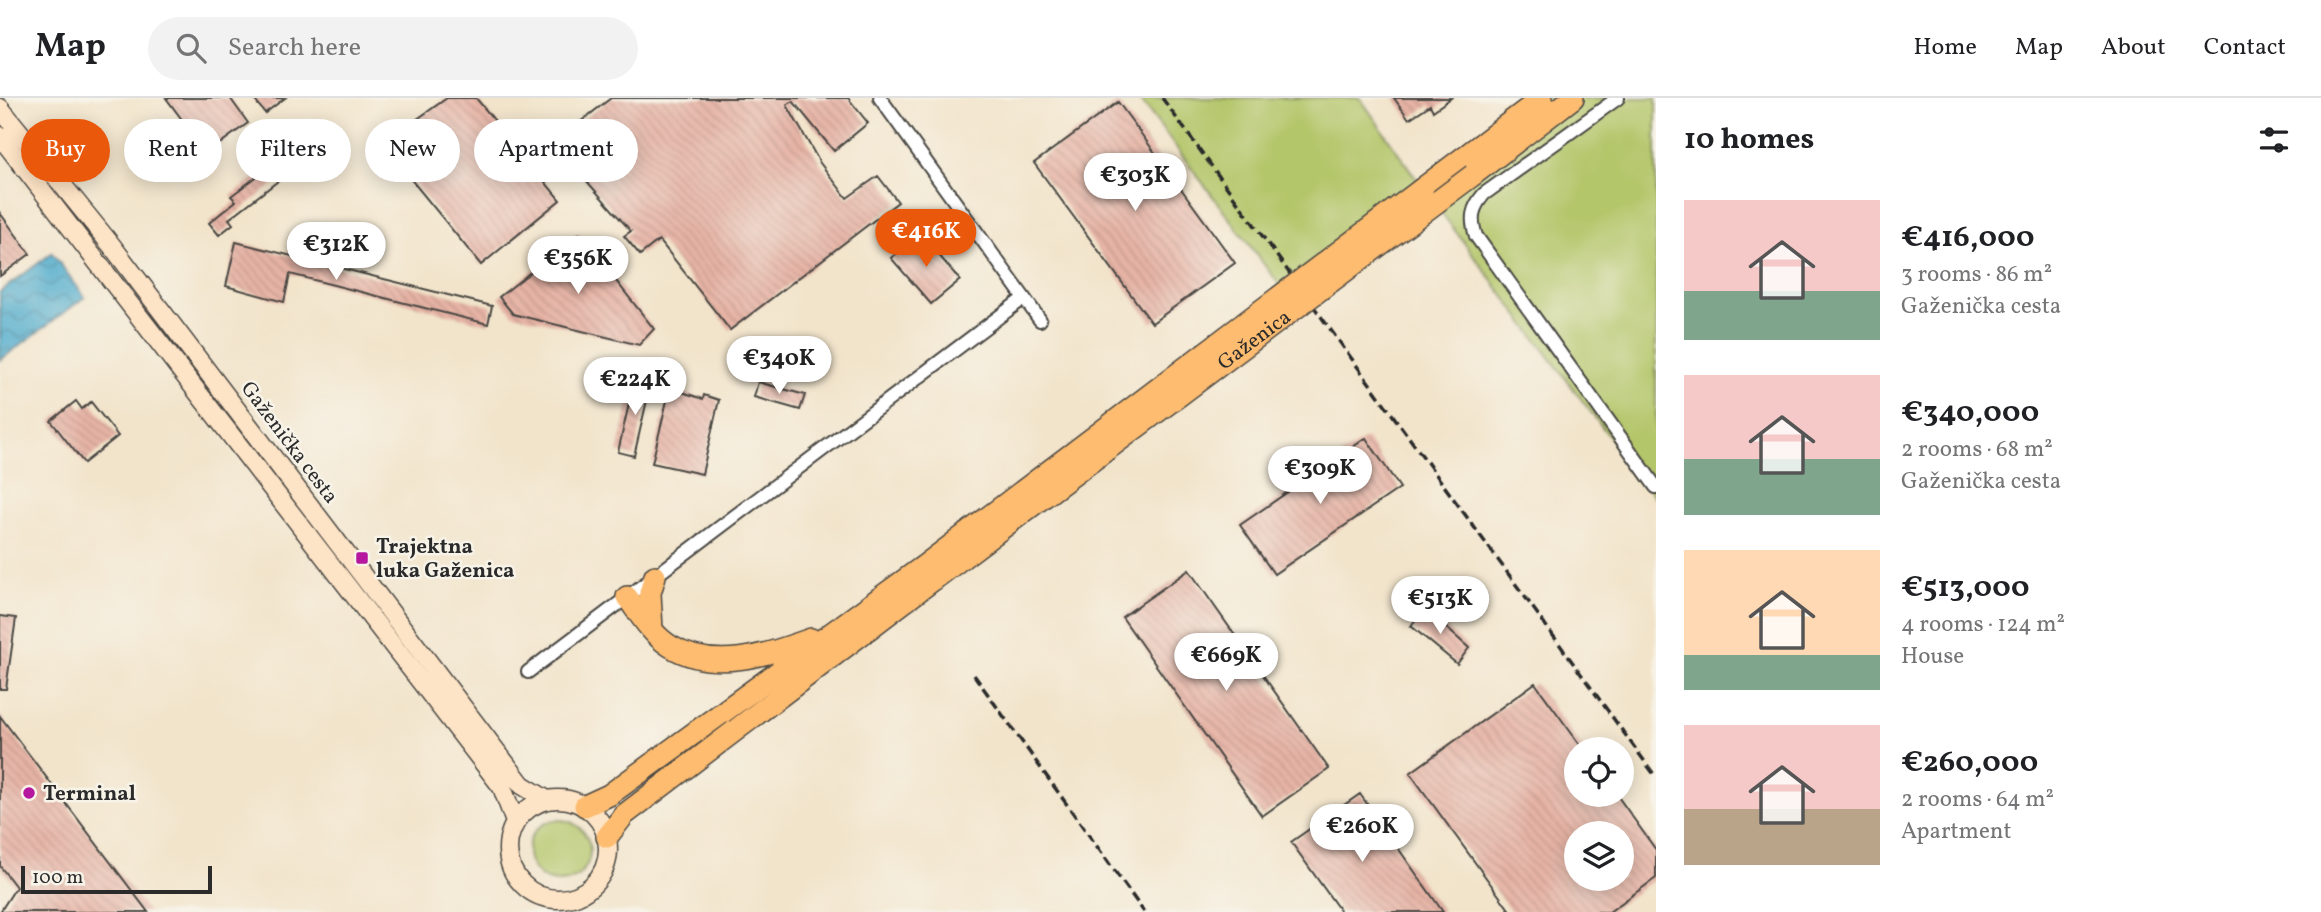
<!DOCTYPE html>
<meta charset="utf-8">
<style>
:root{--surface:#fff;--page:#f2f2f2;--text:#202124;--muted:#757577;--line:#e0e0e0;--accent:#ea580c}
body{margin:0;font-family:Vollkorn,serif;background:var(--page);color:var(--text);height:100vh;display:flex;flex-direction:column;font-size:26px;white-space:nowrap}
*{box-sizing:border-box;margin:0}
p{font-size:23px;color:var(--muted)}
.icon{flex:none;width:38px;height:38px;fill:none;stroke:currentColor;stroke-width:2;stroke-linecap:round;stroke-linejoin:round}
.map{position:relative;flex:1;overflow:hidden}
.side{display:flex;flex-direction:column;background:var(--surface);width:665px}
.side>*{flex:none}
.top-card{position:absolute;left:21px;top:21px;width:665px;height:63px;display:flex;gap:14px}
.fabs{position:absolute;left:1564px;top:639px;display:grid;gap:14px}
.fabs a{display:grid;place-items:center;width:70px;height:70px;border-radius:50%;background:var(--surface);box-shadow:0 4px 18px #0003;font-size:35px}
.scale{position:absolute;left:21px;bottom:18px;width:191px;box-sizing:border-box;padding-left:7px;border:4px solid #2b2b2b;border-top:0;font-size:19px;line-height:24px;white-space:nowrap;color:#2b2b2b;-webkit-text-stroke:5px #f7f3e8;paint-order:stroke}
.price{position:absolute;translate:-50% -60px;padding:0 16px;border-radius:24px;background:#fff;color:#222;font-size:23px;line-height:46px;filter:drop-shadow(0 2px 4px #0008)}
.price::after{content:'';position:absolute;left:50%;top:42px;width:21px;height:16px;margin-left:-10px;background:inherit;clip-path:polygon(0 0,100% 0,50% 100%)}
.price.selected{background:var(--accent);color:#fff}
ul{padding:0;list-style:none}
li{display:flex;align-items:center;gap:21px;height:175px;padding:0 28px}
li span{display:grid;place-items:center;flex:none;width:196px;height:140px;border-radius:0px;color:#555}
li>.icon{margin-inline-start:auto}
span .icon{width:84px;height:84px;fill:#fffc;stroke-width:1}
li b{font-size:30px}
h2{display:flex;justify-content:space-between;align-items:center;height:84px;padding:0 28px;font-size:30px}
.chip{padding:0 24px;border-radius:32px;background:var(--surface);box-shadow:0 4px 18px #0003;font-size:24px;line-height:63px}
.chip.selected{background:var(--accent);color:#fff}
header{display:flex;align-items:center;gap:42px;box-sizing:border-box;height:98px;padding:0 35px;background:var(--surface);border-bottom:2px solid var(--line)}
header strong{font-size:33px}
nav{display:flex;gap:38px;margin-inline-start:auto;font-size:24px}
.search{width:490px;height:63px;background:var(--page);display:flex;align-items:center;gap:18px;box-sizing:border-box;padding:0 24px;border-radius:38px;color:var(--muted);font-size:26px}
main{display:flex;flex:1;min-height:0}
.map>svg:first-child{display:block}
.green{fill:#b4c66a;stroke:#70784a;stroke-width:2}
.water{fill:url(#water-waves);stroke:#3c6a7c;stroke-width:2}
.building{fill:url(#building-back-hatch);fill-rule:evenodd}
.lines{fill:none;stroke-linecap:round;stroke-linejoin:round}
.street-casing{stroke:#494743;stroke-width:16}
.secondary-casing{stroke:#494743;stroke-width:21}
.highway-casing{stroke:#494743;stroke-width:24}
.street{stroke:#fff;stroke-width:12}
.secondary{stroke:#fee4c6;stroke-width:18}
.highway{stroke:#fdbc70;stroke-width:21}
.rail{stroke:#2b2b2b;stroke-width:3.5;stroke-dasharray:10 5;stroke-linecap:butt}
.highway-bridge-casing{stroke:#494743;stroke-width:24;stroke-linecap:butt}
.highway-bridge{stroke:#fdbc70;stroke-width:21}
.poi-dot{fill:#b5179e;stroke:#f7f3e8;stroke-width:2.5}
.labels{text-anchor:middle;stroke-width:5;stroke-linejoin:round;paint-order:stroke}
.street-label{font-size:21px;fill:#2b2b2b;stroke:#f7f3e8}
.poi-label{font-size:21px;font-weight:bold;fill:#2b2b2b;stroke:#f7f3e8;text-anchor:start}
</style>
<header>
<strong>Map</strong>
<div class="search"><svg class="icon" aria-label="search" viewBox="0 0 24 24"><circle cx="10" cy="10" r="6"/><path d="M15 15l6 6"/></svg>Search here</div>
<nav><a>Home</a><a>Map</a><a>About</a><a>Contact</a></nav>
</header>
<main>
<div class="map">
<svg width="1656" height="814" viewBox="0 0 1656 814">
<defs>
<pattern id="water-waves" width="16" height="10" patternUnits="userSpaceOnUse" patternTransform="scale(1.75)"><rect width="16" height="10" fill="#4eaacc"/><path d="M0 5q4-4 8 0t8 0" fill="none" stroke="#418ba6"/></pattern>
<pattern id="building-back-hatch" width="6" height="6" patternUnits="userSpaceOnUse" patternTransform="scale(1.75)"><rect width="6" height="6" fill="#e6b3a5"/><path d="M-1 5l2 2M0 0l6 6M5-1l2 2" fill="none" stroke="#c59a8e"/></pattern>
</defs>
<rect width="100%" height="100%" fill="#f7f3e8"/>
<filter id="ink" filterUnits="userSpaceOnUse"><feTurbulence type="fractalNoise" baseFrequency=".0143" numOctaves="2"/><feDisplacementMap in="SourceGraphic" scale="14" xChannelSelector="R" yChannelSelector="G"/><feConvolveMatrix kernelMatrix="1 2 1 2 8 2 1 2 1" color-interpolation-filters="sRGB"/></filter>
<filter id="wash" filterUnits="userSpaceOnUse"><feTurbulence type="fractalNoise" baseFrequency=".00686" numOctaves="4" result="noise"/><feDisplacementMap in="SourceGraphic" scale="28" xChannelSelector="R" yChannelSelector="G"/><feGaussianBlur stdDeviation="1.57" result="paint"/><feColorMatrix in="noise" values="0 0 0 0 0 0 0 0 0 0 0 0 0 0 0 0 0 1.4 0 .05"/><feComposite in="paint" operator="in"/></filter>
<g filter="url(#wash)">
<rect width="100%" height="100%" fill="#f2e4cb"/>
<path class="green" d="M1139,0H1360L1423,90L1542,0H1656V401L1423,90L1281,189Z
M172,239L412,557L408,560L166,244Z
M528 753a31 31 0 1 1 62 0a31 31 0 1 1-62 0Z"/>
<path class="water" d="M52,155L85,199L0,262V194Z"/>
<g id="blocks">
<path class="building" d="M166,0H230L248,25L207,55Z
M253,0H285L265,15Z
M447,0H476L560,102L481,167L382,46Z
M611,0H848L868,25L834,53L793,3L787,7L820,65L847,100L878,78L898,104L730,232L659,142L640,157L624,138L631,133L568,62L589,46L575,28Z
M1394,0H1451L1433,13L1430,7L1409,21Z
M1118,4L1235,165L1152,225L1034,65Z
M277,63L287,76L229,121L233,126L219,137L209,125L236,103L231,98Z
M0,115L30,156L0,178Z
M579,136L654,231L639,247L513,216L499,199Z
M921,136L960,182L931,206L891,160Z
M236,144L492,208L488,226L290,176L284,204L226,188Z
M635,279L651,285L634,358L618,354Z
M758,284L805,297L800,312L754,299Z
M670,290L703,301L704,297L719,302L702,376L652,365Z
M76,303L82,311L91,304L118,338L84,365L51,323Z
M1366,340L1400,390L1274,476L1240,427Z
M1189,472L1329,671L1262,718L1122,519Z
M1424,510L1469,550L1457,566L1411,528Z
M0,518L16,520L6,591H0Z
M1535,585L1583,651H1577V696H1616L1656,752V780L1609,814H1511L1410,675ZM1577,735H1622V780H1577Z
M0,618L148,814H0L16,789L0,768Z
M1360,696L1443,814H1341L1291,744Z"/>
</g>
</g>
<g filter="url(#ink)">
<use href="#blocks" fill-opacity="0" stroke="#494743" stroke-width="2"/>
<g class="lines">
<defs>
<path id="street" d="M880,0L1040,222
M1618,0L1484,96C1472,110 1470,120 1476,138L1656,389
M528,574L1024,200"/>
<path id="secondary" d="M0,10L112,148L522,687L547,702
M0,38L502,689L515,724
M508 751a50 50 0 1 1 100 0a50 50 0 1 1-100 0Z"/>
<path id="highway" d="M1473,77L1573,0
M1423,90L1542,0
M627,499C639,515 652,537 670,548C714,575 766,557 811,541
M652,532L650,495L655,478
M585,708L609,697L921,470
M607,739L624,717L933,482"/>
</defs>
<use href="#street" class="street-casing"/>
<use href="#secondary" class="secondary-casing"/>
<use href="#highway" class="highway-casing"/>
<use href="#street" class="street"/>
<use href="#secondary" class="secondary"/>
<use href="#highway" class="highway"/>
<path class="rail" d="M1162,0L1656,679
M974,577L1144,814"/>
<defs>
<g id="highway-bridge">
<path d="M921,470L1423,90"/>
<path id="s1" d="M933,482L1473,77"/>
</g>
</defs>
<use href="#highway-bridge" class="highway-bridge-casing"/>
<use href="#highway-bridge" class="highway-bridge"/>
</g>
</g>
<g class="poi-dot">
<rect x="355" y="453" width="14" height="14" rx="3.5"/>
<circle cx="29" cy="695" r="7"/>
</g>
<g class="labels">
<g class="street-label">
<text dy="7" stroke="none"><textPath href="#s1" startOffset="401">Gaženica</textPath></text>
<text transform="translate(290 344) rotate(53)" y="7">Gaženička cesta</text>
</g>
<g class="poi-label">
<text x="376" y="455">Trajektna<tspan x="376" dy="24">luka Gaženica</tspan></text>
<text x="43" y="702">Terminal</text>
</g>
</g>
</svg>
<div class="fabs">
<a><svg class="icon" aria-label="locate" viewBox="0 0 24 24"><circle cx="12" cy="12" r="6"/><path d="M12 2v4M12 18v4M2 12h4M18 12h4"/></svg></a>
<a><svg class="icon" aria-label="layers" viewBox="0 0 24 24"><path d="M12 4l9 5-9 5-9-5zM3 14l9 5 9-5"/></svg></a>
</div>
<div class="scale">100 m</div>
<b class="price" style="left:1135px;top:115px">€303K</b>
<b class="price selected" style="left:926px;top:171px">€416K</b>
<b class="price" style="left:336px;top:184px">€312K</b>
<b class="price" style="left:578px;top:198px">€356K</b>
<b class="price" style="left:779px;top:298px">€340K</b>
<b class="price" style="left:635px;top:319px">€224K</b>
<b class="price" style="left:1320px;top:408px">€309K</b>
<b class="price" style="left:1440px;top:538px">€513K</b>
<b class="price" style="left:1226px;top:595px">€669K</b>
<b class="price" style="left:1362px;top:766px">€260K</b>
<div class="top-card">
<a class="chip selected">Buy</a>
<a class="chip">Rent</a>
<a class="chip">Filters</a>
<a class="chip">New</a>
<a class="chip">Apartment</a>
</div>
</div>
<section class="side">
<h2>10 homes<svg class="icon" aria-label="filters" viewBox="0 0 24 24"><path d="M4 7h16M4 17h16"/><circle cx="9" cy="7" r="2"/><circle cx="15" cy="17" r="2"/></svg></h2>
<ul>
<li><span style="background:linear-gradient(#f6c9c9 65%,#7fa58c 0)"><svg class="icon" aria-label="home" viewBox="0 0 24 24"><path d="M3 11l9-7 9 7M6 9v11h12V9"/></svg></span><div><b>€416,000</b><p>3 rooms · 86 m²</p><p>Gaženička cesta</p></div></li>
<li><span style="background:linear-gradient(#f6c9c9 60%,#7fa58c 0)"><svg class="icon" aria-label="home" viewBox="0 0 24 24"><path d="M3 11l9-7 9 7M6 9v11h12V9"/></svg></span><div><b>€340,000</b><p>2 rooms · 68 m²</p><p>Gaženička cesta</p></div></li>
<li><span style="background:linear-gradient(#ffd9b3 75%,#7fa58c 0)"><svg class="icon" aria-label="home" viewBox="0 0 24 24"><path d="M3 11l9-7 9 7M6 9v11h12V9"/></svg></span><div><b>€513,000</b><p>4 rooms · 124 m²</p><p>House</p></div></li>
<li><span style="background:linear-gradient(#f6c9c9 60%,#b9a48a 0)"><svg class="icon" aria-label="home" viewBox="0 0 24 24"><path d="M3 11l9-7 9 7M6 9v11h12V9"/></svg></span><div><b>€260,000</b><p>2 rooms · 64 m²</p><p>Apartment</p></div></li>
</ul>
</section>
</main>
